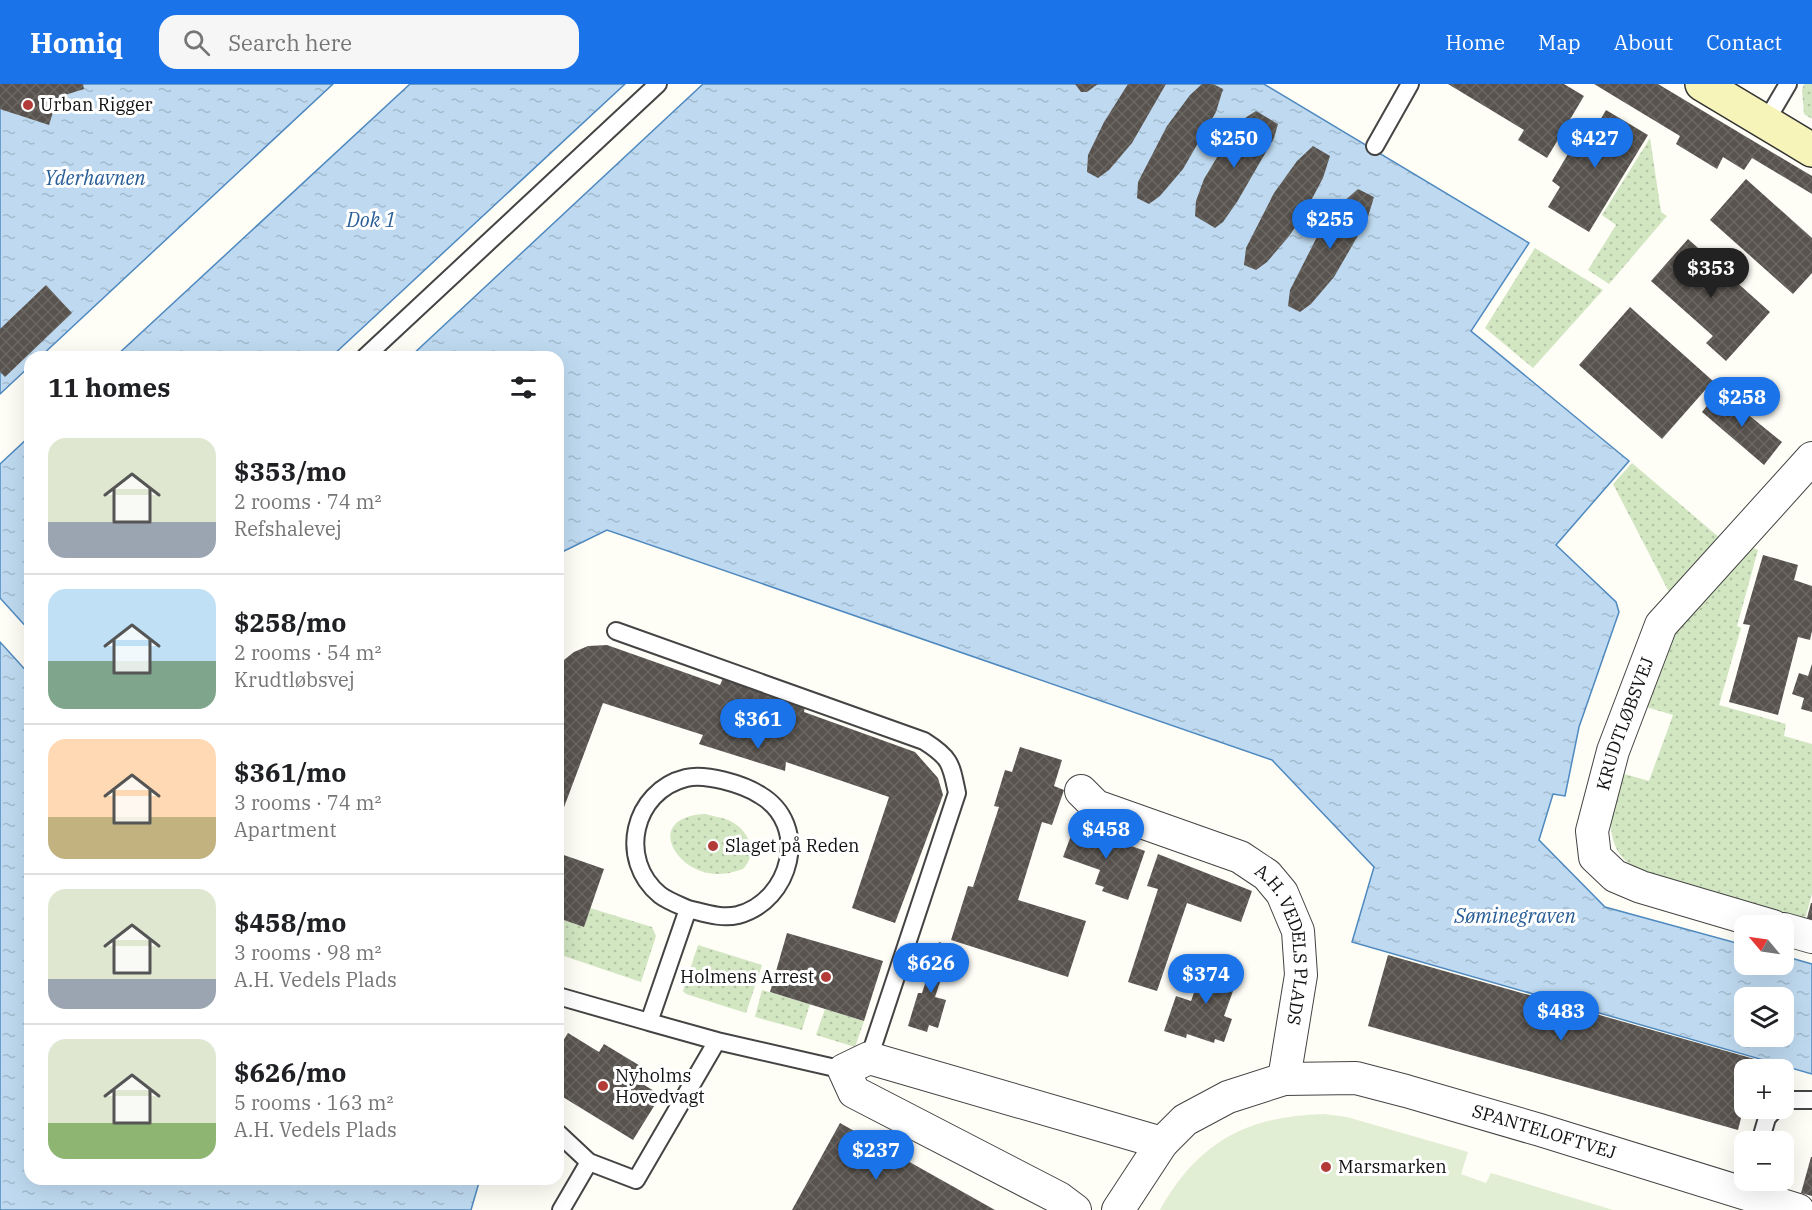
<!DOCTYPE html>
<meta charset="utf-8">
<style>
:root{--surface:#fff;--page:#f6f6f6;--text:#202124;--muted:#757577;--line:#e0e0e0;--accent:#1a73e8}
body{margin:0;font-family:"IBM Plex Serif",serif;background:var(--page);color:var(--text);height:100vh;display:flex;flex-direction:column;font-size:22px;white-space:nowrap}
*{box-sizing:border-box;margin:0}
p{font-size:20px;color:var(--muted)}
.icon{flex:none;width:33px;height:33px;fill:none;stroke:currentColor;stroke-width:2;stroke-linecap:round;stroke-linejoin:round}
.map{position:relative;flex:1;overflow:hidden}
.side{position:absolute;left:24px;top:267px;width:540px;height:834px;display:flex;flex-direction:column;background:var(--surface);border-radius:18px;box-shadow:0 6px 24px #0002}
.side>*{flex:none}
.needle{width:39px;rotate:299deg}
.controls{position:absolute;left:1734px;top:831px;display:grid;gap:12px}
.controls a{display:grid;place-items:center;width:60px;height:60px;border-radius:12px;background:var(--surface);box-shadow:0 6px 24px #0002;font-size:30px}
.price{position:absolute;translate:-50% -51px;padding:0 14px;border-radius:21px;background:var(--accent);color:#fff;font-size:20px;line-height:39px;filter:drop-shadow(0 2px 3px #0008)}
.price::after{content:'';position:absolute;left:50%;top:36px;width:18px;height:14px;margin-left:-9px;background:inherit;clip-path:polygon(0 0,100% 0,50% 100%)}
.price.selected{background:#222;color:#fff}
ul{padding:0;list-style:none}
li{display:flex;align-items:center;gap:18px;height:150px;padding:0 24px}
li+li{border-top:2px solid var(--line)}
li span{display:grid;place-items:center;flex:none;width:168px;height:120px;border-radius:18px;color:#555}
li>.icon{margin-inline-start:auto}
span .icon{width:72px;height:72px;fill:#fffc;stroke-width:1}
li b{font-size:26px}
h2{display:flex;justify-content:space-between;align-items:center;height:72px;padding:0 24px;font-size:26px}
header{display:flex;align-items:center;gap:36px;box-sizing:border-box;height:84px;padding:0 30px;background:var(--accent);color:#fff}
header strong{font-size:28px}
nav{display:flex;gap:33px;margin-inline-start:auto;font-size:21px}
.search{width:420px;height:54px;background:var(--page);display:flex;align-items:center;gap:15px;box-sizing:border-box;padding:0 21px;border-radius:18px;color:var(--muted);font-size:22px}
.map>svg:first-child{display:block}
.green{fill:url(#green-dots)}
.pitch{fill:#e2eed3}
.water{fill:url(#water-ripples);stroke:#4e89bf;stroke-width:1.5;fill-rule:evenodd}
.building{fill:url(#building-cross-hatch)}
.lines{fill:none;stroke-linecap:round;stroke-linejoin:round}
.lane-casing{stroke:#444;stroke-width:20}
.street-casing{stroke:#444;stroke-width:34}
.secondary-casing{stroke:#333;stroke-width:36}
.lane{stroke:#fff;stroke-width:16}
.street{stroke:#fff;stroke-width:32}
.secondary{stroke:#f6f4b8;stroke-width:33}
.poi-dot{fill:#b23b37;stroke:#fff;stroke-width:2}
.labels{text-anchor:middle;stroke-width:6;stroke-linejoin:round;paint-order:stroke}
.poi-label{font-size:18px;fill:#111;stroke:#fff;text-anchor:start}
.street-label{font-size:18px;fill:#111;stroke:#fff}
.water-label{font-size:20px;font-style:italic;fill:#275c96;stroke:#fff}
</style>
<header>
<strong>Homiq</strong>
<div class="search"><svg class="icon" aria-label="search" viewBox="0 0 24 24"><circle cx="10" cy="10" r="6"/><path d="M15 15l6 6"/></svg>Search here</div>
<nav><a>Home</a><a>Map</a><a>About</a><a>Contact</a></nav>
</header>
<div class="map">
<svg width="1812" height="1126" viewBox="0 0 1812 1126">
<defs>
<pattern id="green-dots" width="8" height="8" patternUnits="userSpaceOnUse" patternTransform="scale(1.5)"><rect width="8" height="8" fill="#d2e6c2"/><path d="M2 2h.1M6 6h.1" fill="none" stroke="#b3c4a6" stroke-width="1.8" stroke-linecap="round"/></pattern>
<pattern id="water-ripples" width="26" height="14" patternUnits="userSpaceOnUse" patternTransform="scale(1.5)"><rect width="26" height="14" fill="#bfdaf0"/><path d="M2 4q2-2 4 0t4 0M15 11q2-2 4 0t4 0" fill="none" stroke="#a3bacd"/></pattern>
<pattern id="building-cross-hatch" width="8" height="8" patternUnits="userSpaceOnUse" patternTransform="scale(1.5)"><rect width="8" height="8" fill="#58534e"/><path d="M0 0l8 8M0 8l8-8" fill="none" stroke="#6b6763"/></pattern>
</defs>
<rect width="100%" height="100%" fill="#fefdf6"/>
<path class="green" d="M1804,0H1812V35L1804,30L1802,6Z
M1650,54L1661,128L1667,132L1609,200L1588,186L1616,141L1602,131Z
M1535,164L1603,206L1533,284L1485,244Z
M1632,379L1721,455L1670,510L1613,400Z
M1750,463L1758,466L1737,542L1741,544L1719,621L1786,640L1784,652L1812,660V810L1805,835L1639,787C1621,775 1612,764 1611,741L1621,689L1649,697L1673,631L1646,623L1673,549Z
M705,730C712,732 720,733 728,736C747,744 760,767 743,785C736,787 728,790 720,790C676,792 642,733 705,730Z
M590,824L652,843L656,852L641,898L558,870V834L584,843Z
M698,861L762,881L746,929L686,910L683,907Z
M762,906L810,920L802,946L755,933Z
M825,925L864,937L855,963L816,951Z"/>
<path class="pitch" d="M1324,1030L1347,1033L1468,1068L1461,1090L1486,1099L1491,1089L1613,1126H1160C1198,1058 1247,1032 1324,1030Z"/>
<path class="water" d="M0,0H333L40,273H30V282L0,310Z
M410,0H625L331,273H115Z
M703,0H1264L1529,159L1471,247L1629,377L1556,461L1616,518L1619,528L1579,643L1565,712L1553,710L1539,756L1605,823L1744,861V880H1784V872L1812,880V990L1352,858L1374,783L1272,676L607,446L558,470V273H410ZM1744,914H1784V952H1744Z
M30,352V547L0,514V380Z
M0,558L30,591V1095H480L471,1126H0Z"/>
<path class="building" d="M0,0H83L84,5L62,12L57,16L49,41L0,25Z
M1075,0H1098L1087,8H1081Z
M1128,0H1166L1132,59L1109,86L1098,94L1087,88L1088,71L1104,38Z
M1202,0H1213L1223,5L1216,28L1183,85L1160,112L1149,120L1137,114L1138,98L1167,42L1190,11Z
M1448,0H1564L1584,12L1547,74L1518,56L1524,46Z
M1594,0H1658L1812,92V110L1752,74L1744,86L1723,73L1717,85L1676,60L1680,52Z
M1606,26L1648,51L1589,148L1548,123L1560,103L1552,97L1584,43L1593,48Z
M1256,27L1278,40L1274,54L1237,118L1223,138L1215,144L1195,132L1196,117L1204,95L1219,70L1245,34Z
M1313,62L1330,72L1323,94L1305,128L1290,151L1267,178L1256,186L1244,181L1246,164L1274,109L1297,77Z
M1746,95L1812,154V189L1793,210L1710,136Z
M1358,105L1374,113L1367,136L1334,193L1311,220L1300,228L1288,222L1290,206L1318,151L1342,119Z
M1688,155L1770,228L1726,277L1706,259L1713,252L1651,197Z
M46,201L72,229L5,293L0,288V245Z
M1630,223L1713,297L1662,355L1579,281Z
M1719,307L1782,358L1764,381L1702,328Z
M1763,471L1798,481L1794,496L1812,502V547L1810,556L1798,553L1778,631L1729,618L1750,541L1743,540Z
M607,561L720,601L723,594L805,622L804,628L915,668L938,694L943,711L895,839L852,824L889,713L786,678L785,687L699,660L703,651L603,619L563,726L558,725V584L560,579L574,568L588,562Z
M1812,580V628L1801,625L1804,614L1792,610L1799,589L1808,592Z
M1020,663L1062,676L1054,702L1064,706L1052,741L1042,738L1018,816L1086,837L1068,893L951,856L968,802L973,803L999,723L994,722L1005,686L1012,688Z
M1075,741L1145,767L1128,816L1102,807L1104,803L1095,800L1100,786L1063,773Z
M558,769L604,785L584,843L558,834Z
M1158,770L1252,807L1241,838L1187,819L1157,907L1128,898L1158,805L1147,802Z
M1811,819H1812V836L1807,834Z
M787,849L883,877L864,937L770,908Z
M939,858L952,862L935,913L946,916L938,944L929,941L927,948L908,942L918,909H922Z
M1388,871L1758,976L1755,986H1744V1022L1738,1046L1368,942Z
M1207,873L1241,885L1224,932L1232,935L1224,958L1215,955L1214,959L1187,950L1186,954L1164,947L1176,912L1191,917Z
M568,949L599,968L604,960L642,983L634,995L661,1011L633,1056L558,1010V965Z
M840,1039L995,1126H792Z
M1811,1073H1812V1112L1801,1109Z"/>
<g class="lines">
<defs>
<path id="lane" d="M1765,39L1788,0
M1375,62L1410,0
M365,273L658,0
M616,547L924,657C951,674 951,680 957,709L869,974
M688,825C705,829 721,835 738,831C791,817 811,741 760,711C743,700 705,689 686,694C633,707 617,776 660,811C668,817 679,821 688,825L649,938L717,957
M558,912L649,938
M1784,1016H1812
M558,1049L589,1078L636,1096L717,957L844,986
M1760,1058L1767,1034L1776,1024
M561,1126L589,1078"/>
<g id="street">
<path id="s1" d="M1081,707L1096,722L1240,773L1267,791L1282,809L1298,847L1301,891L1284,995"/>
<path id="s2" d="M1773,842L1641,803L1615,792L1595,773L1592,747L1613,667L1661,541L1812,374"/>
<path d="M1784,845L1812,853"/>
<path d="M1075,1126L1059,1114L854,1008L844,986L869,974L1162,1059"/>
<path id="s3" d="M1118,1126L1162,1059L1185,1036L1228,1013L1284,995L1356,994L1406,1007L1540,1046L1798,1126"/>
</g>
<path id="secondary" d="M1702,0L1812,66"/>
</defs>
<use href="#lane" class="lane-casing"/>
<use href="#street" class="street-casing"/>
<use href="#secondary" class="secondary-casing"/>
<use href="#lane" class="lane"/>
<use href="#street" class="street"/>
<use href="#secondary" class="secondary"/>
</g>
<g class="poi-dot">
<circle cx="28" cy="21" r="6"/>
<circle cx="713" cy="762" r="6"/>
<circle cx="826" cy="893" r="6"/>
<circle cx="603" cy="1002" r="6"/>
<circle cx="1326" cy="1083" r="6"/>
</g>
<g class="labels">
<g class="poi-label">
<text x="40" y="27">Urban Rigger</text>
<text x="725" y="768">Slaget på Reden</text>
<text x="814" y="899" text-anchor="end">Holmens Arrest</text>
<text x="615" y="998">Nyholms<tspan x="615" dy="21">Hovedvagt</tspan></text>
<text x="1338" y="1089">Marsmarken</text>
</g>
<g class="street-label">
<text dy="6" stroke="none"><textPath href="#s2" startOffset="332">KRUDTLØBSVEJ</textPath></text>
<text dy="6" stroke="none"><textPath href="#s1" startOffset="280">A.H. VEDELS PLADS</textPath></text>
<text dy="6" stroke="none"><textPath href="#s3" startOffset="488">SPANTELOFTVEJ</textPath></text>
</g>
<g class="water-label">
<text x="95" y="101">Yderhavnen</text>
<text x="371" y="143">Dok 1</text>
<text x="1515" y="839">Søminegraven</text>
</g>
</g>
</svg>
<div class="controls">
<a><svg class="needle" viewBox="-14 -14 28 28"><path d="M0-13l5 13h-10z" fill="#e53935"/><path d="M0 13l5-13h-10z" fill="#757577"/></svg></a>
<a><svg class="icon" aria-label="layers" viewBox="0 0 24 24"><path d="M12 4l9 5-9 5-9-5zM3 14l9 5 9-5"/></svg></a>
<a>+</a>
<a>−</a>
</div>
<b class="price" style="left:1234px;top:85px">$250</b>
<b class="price" style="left:1595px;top:85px">$427</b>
<b class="price" style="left:1330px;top:166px">$255</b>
<b class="price selected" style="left:1711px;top:215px">$353</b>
<b class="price" style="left:1742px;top:344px">$258</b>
<b class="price" style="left:758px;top:666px">$361</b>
<b class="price" style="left:1106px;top:776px">$458</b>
<b class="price" style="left:931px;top:910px">$626</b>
<b class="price" style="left:1206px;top:921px">$374</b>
<b class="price" style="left:1561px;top:958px">$483</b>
<b class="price" style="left:876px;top:1097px">$237</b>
<section class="side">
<h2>11 homes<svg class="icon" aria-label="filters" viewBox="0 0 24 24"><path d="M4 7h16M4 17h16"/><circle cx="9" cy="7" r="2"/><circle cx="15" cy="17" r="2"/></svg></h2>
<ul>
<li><span style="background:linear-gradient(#dfe7d0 70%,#9aa5b1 0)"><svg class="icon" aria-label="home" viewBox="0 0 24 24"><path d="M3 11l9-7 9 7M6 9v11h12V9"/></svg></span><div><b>$353/mo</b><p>2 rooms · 74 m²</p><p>Refshalevej</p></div></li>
<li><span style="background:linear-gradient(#bfe0f5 60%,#7fa58c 0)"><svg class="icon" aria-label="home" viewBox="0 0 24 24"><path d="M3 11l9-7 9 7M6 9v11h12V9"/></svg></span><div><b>$258/mo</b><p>2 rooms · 54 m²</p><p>Krudtløbsvej</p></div></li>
<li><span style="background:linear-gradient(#ffd9b3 65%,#c2b280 0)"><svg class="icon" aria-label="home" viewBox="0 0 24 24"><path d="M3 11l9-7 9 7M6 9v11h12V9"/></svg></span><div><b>$361/mo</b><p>3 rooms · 74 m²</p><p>Apartment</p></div></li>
<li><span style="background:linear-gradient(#dfe7d0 75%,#9aa5b1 0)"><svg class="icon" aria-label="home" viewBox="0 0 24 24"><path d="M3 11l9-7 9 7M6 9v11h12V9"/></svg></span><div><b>$458/mo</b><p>3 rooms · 98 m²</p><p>A.H. Vedels Plads</p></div></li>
<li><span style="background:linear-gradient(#dfe7d0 70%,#8fb573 0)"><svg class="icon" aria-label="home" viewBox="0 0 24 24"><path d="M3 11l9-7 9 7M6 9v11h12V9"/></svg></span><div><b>$626/mo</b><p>5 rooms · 163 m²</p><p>A.H. Vedels Plads</p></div></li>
</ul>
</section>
</div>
